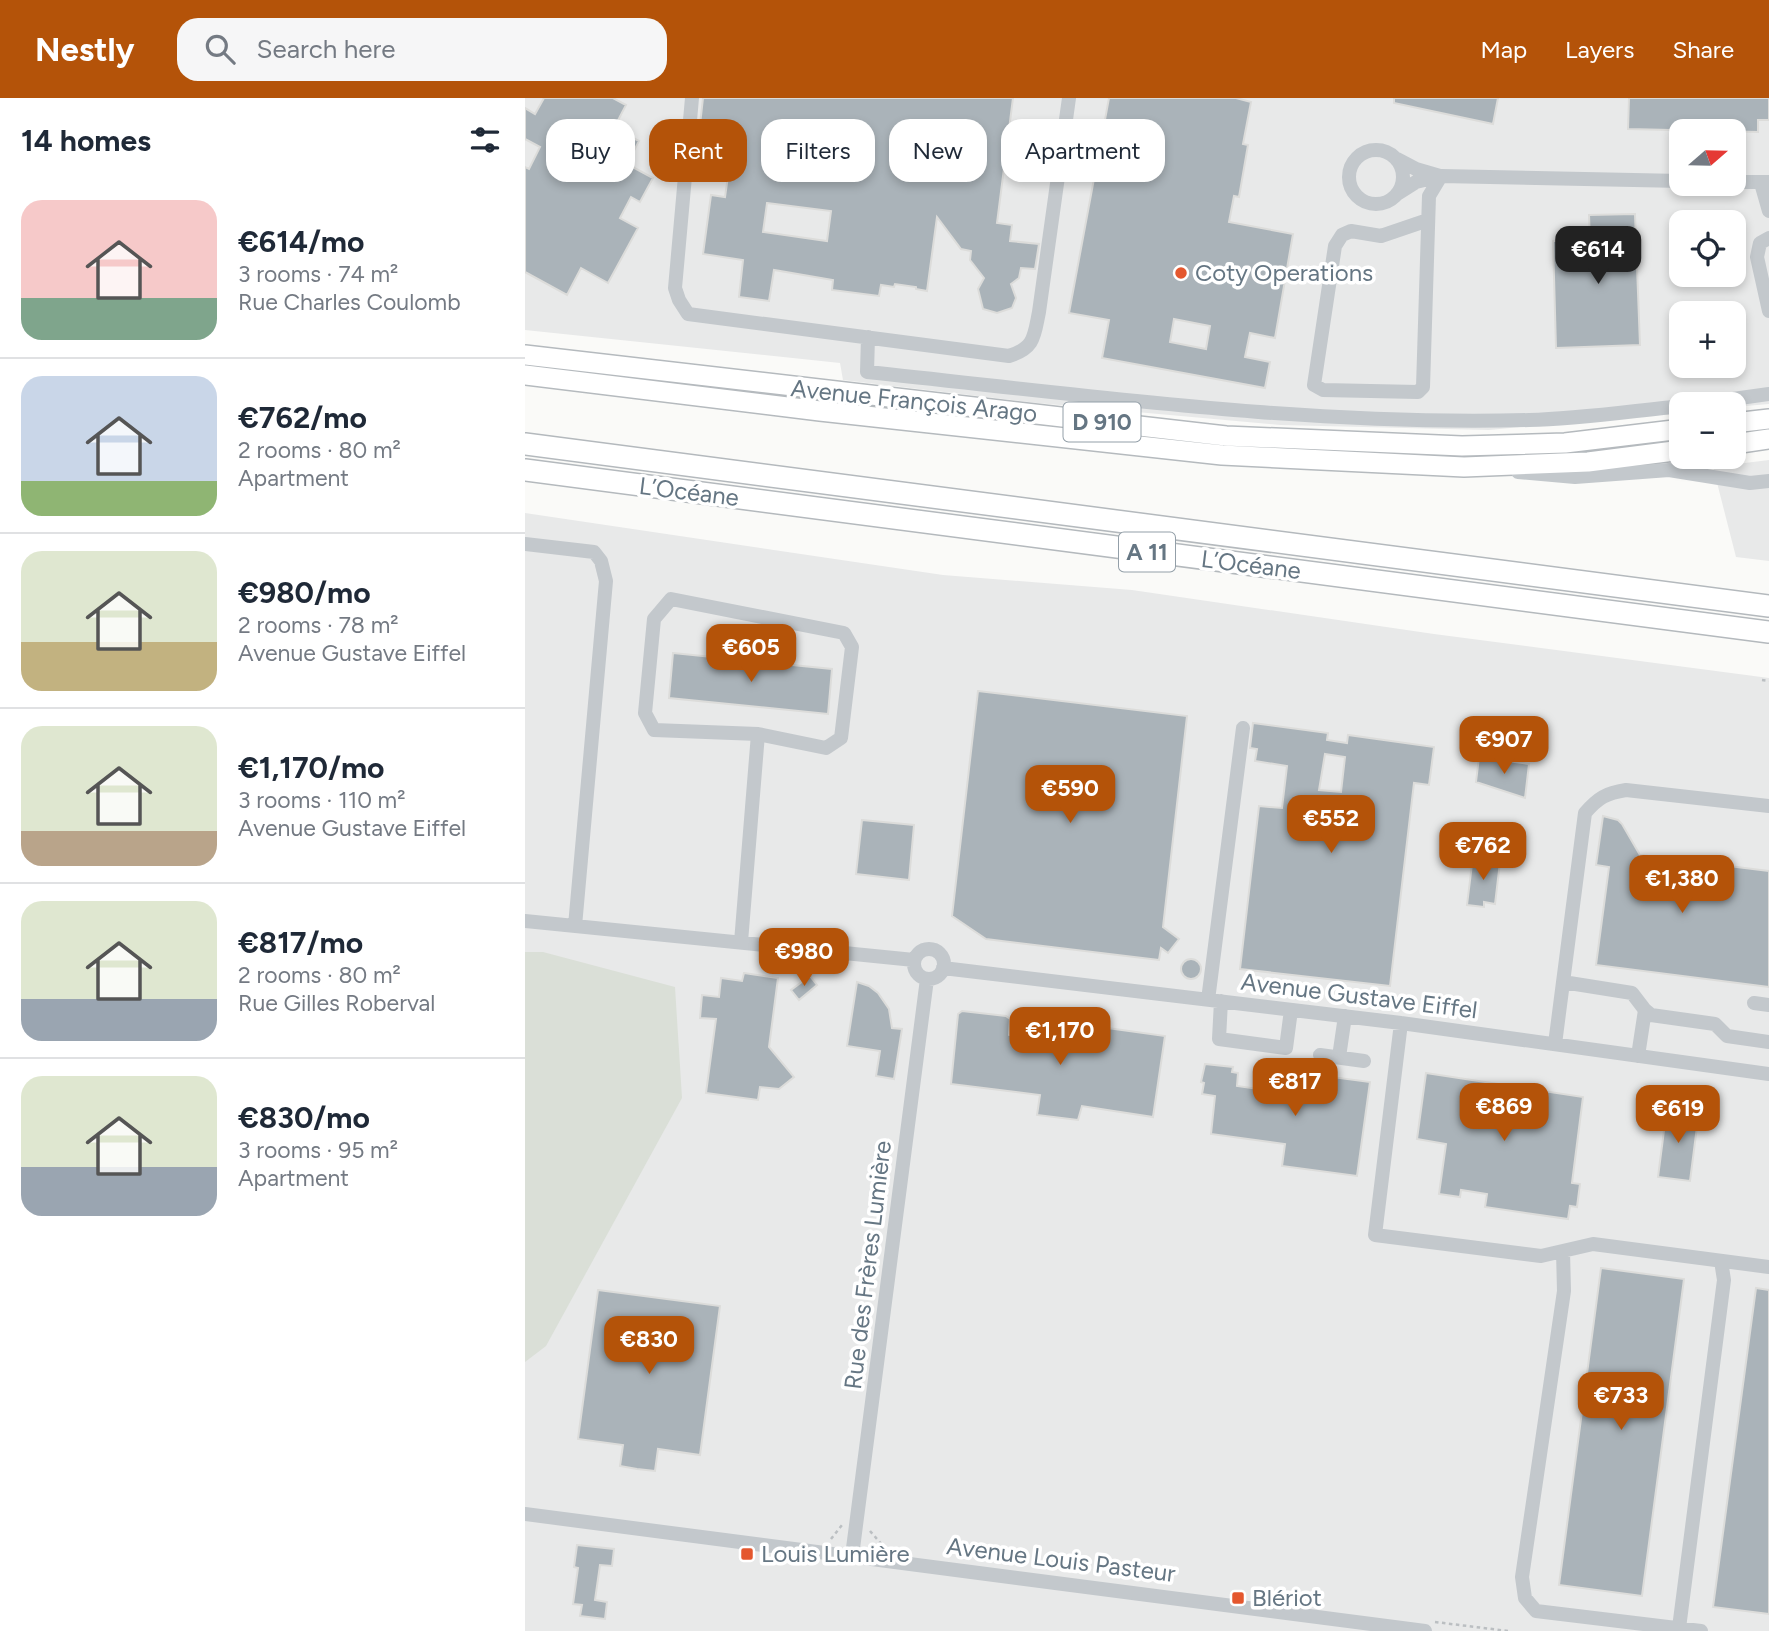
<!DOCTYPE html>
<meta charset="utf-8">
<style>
:root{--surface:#fff;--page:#f6f6f7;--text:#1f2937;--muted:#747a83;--line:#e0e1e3;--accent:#b45309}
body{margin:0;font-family:Figtree,sans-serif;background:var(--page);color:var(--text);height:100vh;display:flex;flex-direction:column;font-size:26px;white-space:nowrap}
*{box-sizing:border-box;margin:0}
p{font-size:23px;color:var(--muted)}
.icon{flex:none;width:38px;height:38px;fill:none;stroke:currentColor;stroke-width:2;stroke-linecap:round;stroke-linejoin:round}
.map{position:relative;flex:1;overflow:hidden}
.sheet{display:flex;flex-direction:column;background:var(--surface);width:525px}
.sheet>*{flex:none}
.banner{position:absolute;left:21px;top:21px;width:665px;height:63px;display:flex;gap:14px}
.needle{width:46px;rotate:70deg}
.fabs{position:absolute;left:1144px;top:21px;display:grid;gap:14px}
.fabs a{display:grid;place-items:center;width:77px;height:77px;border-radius:14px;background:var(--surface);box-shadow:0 4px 10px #0003;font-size:35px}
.price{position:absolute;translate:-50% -60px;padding:0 16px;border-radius:14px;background:var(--accent);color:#fff;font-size:23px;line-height:46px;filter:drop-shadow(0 2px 4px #0008)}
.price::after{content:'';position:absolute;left:50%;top:42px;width:21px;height:16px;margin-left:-10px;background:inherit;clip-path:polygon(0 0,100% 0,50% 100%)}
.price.selected{background:#222;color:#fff}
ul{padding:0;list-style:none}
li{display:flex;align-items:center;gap:21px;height:175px;padding:0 21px}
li+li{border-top:2px solid var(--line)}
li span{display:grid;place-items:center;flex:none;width:196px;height:140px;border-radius:21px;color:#555}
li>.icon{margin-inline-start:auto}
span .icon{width:84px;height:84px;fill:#fffc;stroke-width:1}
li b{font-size:30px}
h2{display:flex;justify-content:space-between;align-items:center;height:84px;padding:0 21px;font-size:30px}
.pill{padding:0 24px;border-radius:21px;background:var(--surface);box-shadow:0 4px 10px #0003;font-size:24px;line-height:63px}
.pill.selected{background:var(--accent);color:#fff}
header{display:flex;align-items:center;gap:42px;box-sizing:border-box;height:98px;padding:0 35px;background:var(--accent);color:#fff}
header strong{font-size:33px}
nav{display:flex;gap:38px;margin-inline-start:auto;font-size:24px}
.search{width:490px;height:63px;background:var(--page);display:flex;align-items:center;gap:18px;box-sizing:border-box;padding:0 24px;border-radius:21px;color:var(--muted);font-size:26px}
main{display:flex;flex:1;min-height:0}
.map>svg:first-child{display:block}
.built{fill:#e8e9e9;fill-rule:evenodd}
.green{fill:#dadfd7}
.building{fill:#aab3b9;stroke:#dcdcda;stroke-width:2;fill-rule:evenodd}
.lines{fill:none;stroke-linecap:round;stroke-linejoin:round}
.major-casing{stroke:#b5babe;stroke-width:22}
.highway-casing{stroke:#b4b9bd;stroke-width:24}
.path{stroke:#bbbfc2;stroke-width:2.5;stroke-dasharray:3.5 3.5;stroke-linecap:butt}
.minor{stroke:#c3c8cc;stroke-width:14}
.major{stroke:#fff;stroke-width:19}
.highway{stroke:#fff;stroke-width:21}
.poi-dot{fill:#e4572e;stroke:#fff;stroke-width:2.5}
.labels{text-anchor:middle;stroke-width:7;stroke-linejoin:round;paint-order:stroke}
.shield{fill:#fff;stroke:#939fa8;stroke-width:2}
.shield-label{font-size:23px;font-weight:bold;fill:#657683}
.poi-label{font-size:24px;fill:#657683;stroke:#fff;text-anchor:start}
.street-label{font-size:24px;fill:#657683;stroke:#fff}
</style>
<header>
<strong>Nestly</strong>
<div class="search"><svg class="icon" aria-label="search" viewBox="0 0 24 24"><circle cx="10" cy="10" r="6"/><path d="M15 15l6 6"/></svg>Search here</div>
<nav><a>Map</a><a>Layers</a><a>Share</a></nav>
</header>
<main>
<section class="sheet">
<h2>14 homes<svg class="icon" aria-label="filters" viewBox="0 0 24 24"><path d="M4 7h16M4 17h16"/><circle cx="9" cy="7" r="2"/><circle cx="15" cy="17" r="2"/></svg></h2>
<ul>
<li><span style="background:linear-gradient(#f6c9c9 70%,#7fa58c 0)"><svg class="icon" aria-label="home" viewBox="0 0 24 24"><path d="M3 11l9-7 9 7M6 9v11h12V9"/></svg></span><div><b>€614/mo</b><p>3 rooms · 74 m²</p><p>Rue Charles Coulomb</p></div></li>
<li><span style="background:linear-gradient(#c9d6e8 75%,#8fb573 0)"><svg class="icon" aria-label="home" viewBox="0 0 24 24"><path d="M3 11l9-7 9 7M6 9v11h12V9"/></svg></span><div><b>€762/mo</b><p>2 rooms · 80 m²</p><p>Apartment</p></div></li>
<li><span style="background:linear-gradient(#dfe7d0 65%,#c2b280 0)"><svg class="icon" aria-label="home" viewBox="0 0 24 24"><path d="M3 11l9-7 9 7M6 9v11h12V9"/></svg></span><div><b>€980/mo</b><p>2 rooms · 78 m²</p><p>Avenue Gustave Eiffel</p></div></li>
<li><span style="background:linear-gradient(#dfe7d0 75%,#b9a48a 0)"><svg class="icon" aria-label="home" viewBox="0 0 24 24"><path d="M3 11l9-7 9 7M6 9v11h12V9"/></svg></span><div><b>€1,170/mo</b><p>3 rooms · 110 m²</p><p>Avenue Gustave Eiffel</p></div></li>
<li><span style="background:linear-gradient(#dfe7d0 70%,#9aa5b1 0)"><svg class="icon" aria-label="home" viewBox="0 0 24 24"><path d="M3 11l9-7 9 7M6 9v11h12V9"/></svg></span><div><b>€817/mo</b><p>2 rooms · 80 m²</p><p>Rue Gilles Roberval</p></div></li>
<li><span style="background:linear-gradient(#dfe7d0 65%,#9aa5b1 0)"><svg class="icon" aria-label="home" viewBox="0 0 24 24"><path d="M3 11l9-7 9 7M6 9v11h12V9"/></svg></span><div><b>€830/mo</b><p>3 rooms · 95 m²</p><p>Apartment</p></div></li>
</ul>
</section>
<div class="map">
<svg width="1244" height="1533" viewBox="0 0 1244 1533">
<rect width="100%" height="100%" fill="#fafaf8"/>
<path class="built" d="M0,0H1244V306L1209,309V306H1157V314L964,332L755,327L512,305L318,282L315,265L0,232ZM1157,33H1209V86H1157ZM1157,124H1209V177H1157ZM1157,215H1209V268H1157Z
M1244,362V463L1211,459L1188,369Z
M0,415L418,477L607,492L909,536L1244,580V1533H0Z"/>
<path class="green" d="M0,854H18L150,889L157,1000L21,1248L0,1264Z"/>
<path class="building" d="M19,0H88L101,7L89,30L114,43L102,66L128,80L115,104L106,99L95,120L113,130L83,185L56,170L42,197L0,174V69L4,71L15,49L0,41V10L10,16Z
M178,0H488L472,125L487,127L485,143L514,146L510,171L496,170L494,180L486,186L491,200L487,210L472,215L458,211L453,191L459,180L445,162L446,153L436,151L412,119L402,193L391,191V189L370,186L369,189L356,187L354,198L307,192L308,182L249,172L244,203L214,199L218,162L178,156L186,97L200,99L204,71L176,66L181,27H175ZM242,105L306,113L302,143L238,134Z
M584,0H711L726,4L718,46L723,47L714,99L709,98L704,124L768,136L750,240L725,235L720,259L745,264L740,290L577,260L584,222L544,215ZM649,221L685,228L681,251L645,244Z
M869,0H973L968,26L869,5Z
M1104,0H1244V22H1233V34L1103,31Z
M1110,116L1115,247L1031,250L1028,143L1065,142L1064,117Z
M148,555L307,571L303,616L144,600Z
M453,593L662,618L638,829L654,841L643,855L636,850L634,862L461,841L427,818Z
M728,625L803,635L802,642L822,645L823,637L909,649L904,687L889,685L865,888L715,871L734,708L757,710L762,668L730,663L732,651L725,650ZM800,656L820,659L816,694L794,692Z
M954,659L1004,666L1000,700L951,684Z
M1078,718L1093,722L1097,726L1115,757L1244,773V889L1071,867L1084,769L1071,767Z
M337,722L389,727L384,782L331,776Z
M948,758L975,764L970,806L959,804V809L942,807Z
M656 871a10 10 0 1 1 20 0a10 10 0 1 1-20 0Z
M219,875L253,880L244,949L269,979L254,991L235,989L233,1002L181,995L191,921L175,920L177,897L194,899L196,880L217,883Z
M285,878L292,887L274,902L266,892Z
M332,884L344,888L353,895L364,911L367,930L377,931L369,981L351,978L355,953L322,948Z
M437,913L481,918L485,921L484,937L565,948L568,928L640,938L628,1019L557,1008L553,1022L512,1017L515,997L426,986L433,916Z
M680,966L708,969L707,974L713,975L712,988L767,996L770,974L845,984L832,1078L757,1068L760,1046L686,1036L690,998L677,996L679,985L676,984Z
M901,975L1058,999L1047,1085L1055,1086L1052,1109L1045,1108L1043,1121L960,1109L962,1096L936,1092L935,1099L914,1096L921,1046L892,1041Z
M1142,1009L1170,1013L1169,1021H1173L1165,1083L1133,1079Z
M1076,1170L1159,1181L1117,1498L1034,1487Z
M1231,1190L1244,1192V1516L1188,1509Z
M73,1192L195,1208L175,1357L133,1351L130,1373L112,1371L95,1368L98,1347L53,1341Z
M52,1447L89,1451L87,1468L75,1467L70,1502L82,1504L80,1521L55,1518L57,1507L48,1506L53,1470L49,1469Z"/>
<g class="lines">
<defs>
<path id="major" d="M0,257L701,338L937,348L1040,345L1157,331
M0,277L295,313L697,357L939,369L1063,364L1157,352
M1209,325L1244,321
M1209,346L1244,341"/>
<path id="highway" d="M0,346L1244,508
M0,372L1244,534"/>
</defs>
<use href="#major" class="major-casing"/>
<use href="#highway" class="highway-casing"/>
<path class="path" d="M1237,582L1244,583
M345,1433L359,1449
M306,1441L317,1427
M910,1524L983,1533"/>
<path class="minor" d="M167,0L150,190L154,202L163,216L484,258C510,250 509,238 514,214L544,0
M824 79a27 27 0 1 1 54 0a27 27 0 1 1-54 0Z
M872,61L891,71L915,78
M1209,84H1244
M1236,85L1244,113
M872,96L891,84L916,78L1157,83
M903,122L856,138L826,133L817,137L810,148L789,287L798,292L893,294L898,289L904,98L916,78
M1244,140L1235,145L1232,159L1244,213
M343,239L342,274C562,297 782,328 1004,322C1054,321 1106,313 1157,308
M1172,306L1244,296
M993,374L1050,379L1144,372L1225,385L1244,383
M0,446L69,454L76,463L81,483L50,828
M0,823L389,862
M216,844L233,636L301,650L316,640L327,549L319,535L146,501L129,521L120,615L129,632L233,636
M389 866a15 15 0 1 1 30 0a15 15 0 1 1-30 0Z
M418,870L876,925L1244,976
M1038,884L1107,895L1120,912L1126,917L1190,926L1202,938L1244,944
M683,902L718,630
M696,903L694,941L761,950L766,912
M1229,905L1244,907
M876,925L850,1137L1016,1158L1068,1146L1244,1169
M1030,946L1060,715C1073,700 1081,695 1101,692L1244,708
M795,957L839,963
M1113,958L1120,912
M814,959L820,918
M1038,1153L1039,1193L997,1479L1000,1500L1011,1513L1176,1533
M0,1416L900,1533
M327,1458L402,881
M1154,1530L1199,1182L1196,1163"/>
<use href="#major" class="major"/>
<use href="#highway" class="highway"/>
</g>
<g class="poi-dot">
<circle cx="656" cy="175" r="7"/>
<rect x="215" y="1449" width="14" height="14" rx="3.5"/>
<rect x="706" y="1493" width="14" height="14" rx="3.5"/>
</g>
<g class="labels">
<g class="shield">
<rect x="538.5" y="304.5" width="77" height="39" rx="5"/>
<rect x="594" y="434.5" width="56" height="39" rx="5"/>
</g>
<g class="shield-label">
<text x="577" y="332">D 910</text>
<text x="622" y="462">A 11</text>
</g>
<g class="poi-label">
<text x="670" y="183">Coty Operations</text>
<text x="236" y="1464">Louis Lumière</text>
<text x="727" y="1508">Blériot</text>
</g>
<g class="street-label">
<text transform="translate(389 303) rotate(6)" y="8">Avenue François Arago</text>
<text transform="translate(164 394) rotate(7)" y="8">L’Océane</text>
<text transform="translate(726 467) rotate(7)" y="8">L’Océane</text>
<text transform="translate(834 898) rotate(7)" y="8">Avenue Gustave Eiffel</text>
<text transform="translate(343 1167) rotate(-83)" y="8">Rue des Frères Lumière</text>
<text transform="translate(536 1462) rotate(7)" y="8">Avenue Louis Pasteur</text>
</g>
</g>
</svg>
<div class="fabs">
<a><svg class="needle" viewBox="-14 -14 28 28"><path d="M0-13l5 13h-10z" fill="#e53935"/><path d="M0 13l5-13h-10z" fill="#747a83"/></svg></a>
<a><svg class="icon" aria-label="locate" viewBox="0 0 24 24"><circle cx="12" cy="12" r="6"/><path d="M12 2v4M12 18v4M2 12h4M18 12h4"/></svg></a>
<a>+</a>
<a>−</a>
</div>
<b class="price selected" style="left:1073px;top:188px">€614</b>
<b class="price" style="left:226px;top:586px">€605</b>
<b class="price" style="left:979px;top:678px">€907</b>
<b class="price" style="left:545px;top:727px">€590</b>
<b class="price" style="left:806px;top:757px">€552</b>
<b class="price" style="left:958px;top:784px">€762</b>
<b class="price" style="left:1157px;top:817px">€1,380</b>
<b class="price" style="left:279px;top:890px">€980</b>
<b class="price" style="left:535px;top:969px">€1,170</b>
<b class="price" style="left:770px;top:1020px">€817</b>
<b class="price" style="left:979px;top:1045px">€869</b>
<b class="price" style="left:1153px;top:1047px">€619</b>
<b class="price" style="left:124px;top:1278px">€830</b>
<b class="price" style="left:1096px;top:1334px">€733</b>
<div class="banner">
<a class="pill">Buy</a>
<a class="pill selected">Rent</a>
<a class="pill">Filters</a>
<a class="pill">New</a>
<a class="pill">Apartment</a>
</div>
</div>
</main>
